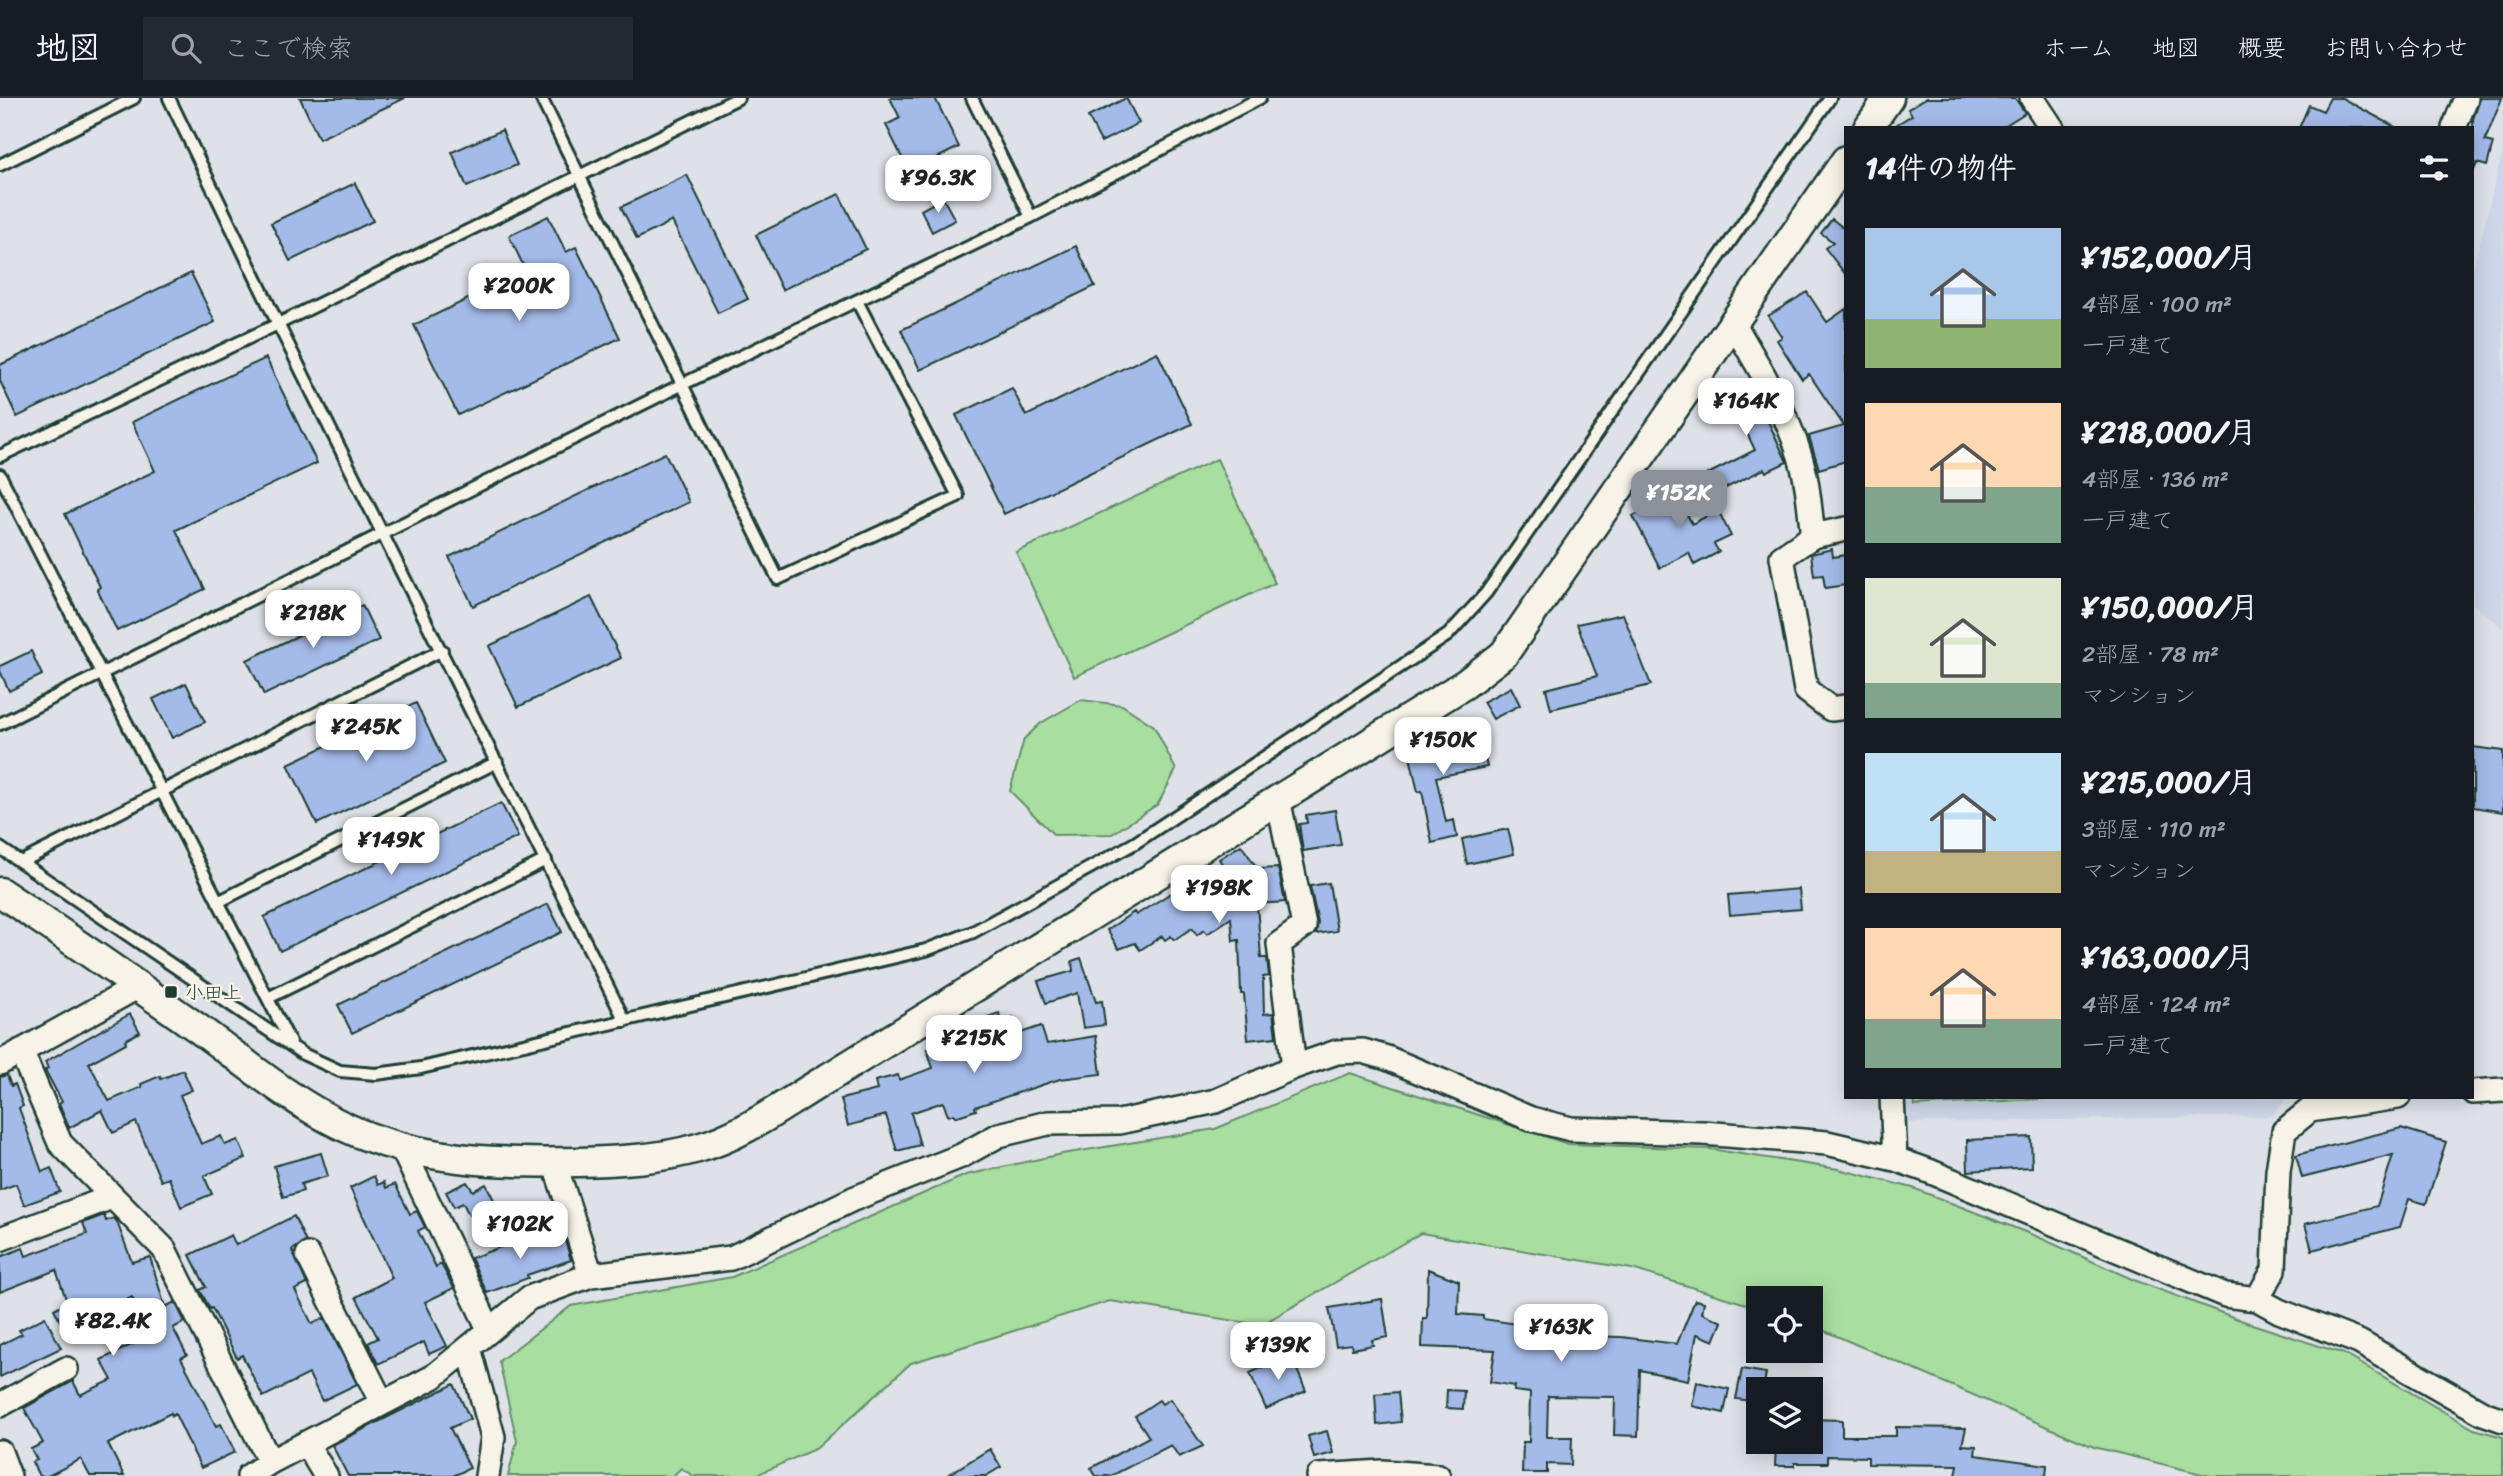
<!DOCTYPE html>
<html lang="ja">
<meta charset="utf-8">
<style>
:root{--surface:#171b24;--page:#242831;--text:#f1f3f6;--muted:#9ea1a6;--line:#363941;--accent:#8c9099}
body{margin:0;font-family:Sriracha,"Klee One",sans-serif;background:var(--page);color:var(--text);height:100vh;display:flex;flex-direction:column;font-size:26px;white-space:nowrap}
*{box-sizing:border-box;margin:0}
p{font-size:23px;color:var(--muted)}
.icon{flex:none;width:38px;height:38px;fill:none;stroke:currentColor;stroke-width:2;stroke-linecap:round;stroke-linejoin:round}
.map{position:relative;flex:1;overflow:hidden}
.side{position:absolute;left:1844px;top:28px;width:630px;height:973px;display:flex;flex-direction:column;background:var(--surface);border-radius:0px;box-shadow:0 4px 18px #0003}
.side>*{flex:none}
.fabs{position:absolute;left:1746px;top:1188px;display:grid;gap:14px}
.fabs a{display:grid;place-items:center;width:77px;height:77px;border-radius:0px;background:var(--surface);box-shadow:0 4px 18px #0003;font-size:35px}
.price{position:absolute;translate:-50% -60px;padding:0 16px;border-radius:14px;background:#fff;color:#222;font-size:23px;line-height:46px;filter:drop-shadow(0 2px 4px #0008)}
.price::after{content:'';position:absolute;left:50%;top:42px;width:21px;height:16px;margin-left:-10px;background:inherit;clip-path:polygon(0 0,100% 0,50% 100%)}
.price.active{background:var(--accent);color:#fff}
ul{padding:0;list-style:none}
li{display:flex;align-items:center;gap:21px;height:175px;padding:0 21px}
li span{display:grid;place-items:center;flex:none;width:196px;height:140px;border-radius:0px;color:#555}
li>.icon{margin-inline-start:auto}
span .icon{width:84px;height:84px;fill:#fffc;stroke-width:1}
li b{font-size:30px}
h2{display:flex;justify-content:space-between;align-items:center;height:84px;padding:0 21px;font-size:30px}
header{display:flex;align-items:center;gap:42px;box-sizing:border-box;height:98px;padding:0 35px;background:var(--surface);border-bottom:2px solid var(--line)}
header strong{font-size:33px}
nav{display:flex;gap:38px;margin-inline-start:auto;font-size:24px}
.search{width:490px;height:63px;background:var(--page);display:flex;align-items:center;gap:18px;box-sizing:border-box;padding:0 24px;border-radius:0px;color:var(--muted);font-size:26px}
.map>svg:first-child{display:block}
.built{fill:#cdd6e8}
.green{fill:#a9dea1;stroke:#648e6a;stroke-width:2}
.building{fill:#a4bae8;stroke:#1f3d34;stroke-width:2}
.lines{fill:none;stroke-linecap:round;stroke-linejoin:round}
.service-casing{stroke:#1f3d34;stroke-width:16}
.minor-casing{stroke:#1f3d34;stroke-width:28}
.tertiary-casing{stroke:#1f3d34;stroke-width:33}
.service{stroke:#f7f3e8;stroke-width:10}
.minor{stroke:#f7f3e8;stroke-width:23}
.tertiary{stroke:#f7f3e8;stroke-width:28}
.poi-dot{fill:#1f3d34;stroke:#f7f3e8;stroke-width:2.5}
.labels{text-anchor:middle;stroke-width:5;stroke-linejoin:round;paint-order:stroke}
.poi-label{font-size:19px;fill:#1f3d34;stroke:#f7f3e8;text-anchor:start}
</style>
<header>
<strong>地図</strong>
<div class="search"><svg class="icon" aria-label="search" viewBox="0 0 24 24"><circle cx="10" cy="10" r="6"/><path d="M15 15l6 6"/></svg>ここで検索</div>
<nav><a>ホーム</a><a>地図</a><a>概要</a><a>お問い合わせ</a></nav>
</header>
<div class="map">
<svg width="2503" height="1378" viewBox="0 0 2503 1378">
<rect width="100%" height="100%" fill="#dee2e8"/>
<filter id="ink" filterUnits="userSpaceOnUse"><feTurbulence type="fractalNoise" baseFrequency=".0143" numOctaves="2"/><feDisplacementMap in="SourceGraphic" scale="14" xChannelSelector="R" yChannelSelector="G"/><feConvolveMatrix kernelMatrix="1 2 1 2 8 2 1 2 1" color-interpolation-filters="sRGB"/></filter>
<g filter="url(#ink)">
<path class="built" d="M2503,51V530L2473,506V172Z
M1901,999H2288L2272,1018L1903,1025Z"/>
<path class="green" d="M1217,361L1275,485L1074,579L1016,454Z
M1081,602L1122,607L1154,628L1176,672L1158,706L1112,736L1054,737L1010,693L1024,641L1041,625Z
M1350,975L1568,1046L1710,1051L1838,1071L1913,1090L2038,1139L2134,1182L2246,1224L2344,1256L2474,1331L2503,1339V1378H2210L2094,1349L1811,1227V1200H1759V1210L1632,1171L1421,1135L1261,1227L1110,1203L911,1265L817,1350L754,1378H693L681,1370L673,1378H508L517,1343L499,1263L571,1208L732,1179L966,1077L1062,1056L1215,1031Z
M1914,999H2075L1915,1008Z"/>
<path class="building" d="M300,0H405L319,41Z
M890,0H935L959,49L909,74L886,27L900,20Z
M1126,0L1139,25L1101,44L1088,19Z
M1926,0H2015L2025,15L2001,30H1891L1912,17L1908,11Z
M2330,0H2342L2397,30H2299L2309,7L2323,13Z
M2480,0H2502L2485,43L2493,45L2487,68L2477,65L2474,72L2473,21Z
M502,32L517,67L467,89L452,54Z
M687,77L748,201L718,215L672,123L637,141L621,109Z
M355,85L373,123L290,163L271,125Z
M839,96L866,151L782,192L756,137Z
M943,100L955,122L932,134L921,112Z
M548,118L566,154L576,149L620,240L458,317L414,227L526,173L509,138Z
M1832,121L1846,132V177L1825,150L1833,144L1821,135Z
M1076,148L1095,188L920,272L901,232Z
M191,175L215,224L17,319L0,283V267Z
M1807,194L1827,224L1846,211V363L1819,371L1809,338L1844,328L1809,276L1802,281L1777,242L1782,239L1768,218Z
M1157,254L1192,326L1004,416L956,317L1012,290L1026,318Z
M266,260L317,365L176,432L205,491L117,533L97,491L100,489L65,416L155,373L132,324Z
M1741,282L1764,322L1767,321L1787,364L1766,374L1764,371L1718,394L1708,376L1755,352L1736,312L1719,321L1708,300Z
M665,355L689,404L473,508L449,459Z
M1672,386L1692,426L1718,412L1731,438L1714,446L1719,454L1694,467L1689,455L1660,470L1633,418L1658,406L1653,396Z
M1832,451L1833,459L1846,457V487L1825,490L1823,477L1814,478L1811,456Z
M591,499L621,560L518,609L489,548Z
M362,507L379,542L264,597L247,562Z
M1623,516L1651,587L1551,611L1546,591L1597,578L1577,526Z
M31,553L42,577L9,593L0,573V568Z
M186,585L205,624L172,640L153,601Z
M1511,589L1520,607L1493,621L1483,604Z
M416,605L445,665L317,726L288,666Z
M1480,637L1487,669L1436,679L1446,724L1454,722L1457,739L1432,745L1422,693L1418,694L1408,650L1426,646L1427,649Z
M2473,649L2503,653V714L2473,709Z
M501,705L518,739L280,853L264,819Z
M1335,712L1341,747L1303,753L1299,726L1307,725L1306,717Z
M1508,731L1514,756L1467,766L1462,741Z
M1241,747L1258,771L1278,770L1285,804L1257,806L1261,860H1267L1269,878L1263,879L1264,916L1273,915L1276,939L1248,942L1244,896H1241L1239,842L1233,843L1231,820L1207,836L1204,832L1197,837L1192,830L1174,842L1171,838L1165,842L1162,838L1140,852L1135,845L1119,851L1107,832L1134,814L1136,817L1174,793L1183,806L1213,786V774L1227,773L1219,761Z
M1329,785L1337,833L1316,836L1318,825L1310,788Z
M1799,791L1801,811L1730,817L1728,797Z
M548,806L562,834L352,935L338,907Z
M1081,860L1096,904L1102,903L1105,927L1083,930L1077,895L1046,905L1038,883L1073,873L1072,863Z
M999,915L1001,923L1013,919L1018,936L1041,928L1047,946L1096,938L1101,976L1060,981L975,1009L976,1012L955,1019L954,1016L948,1018L943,1004L911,1015L920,1047L897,1053L886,1017L848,1028L841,1001L877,992L875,983L898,977L899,982L933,970L927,951L969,938L965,927Z
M130,916L140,934L125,942L126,945L89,965L109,1003L142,989L141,986L160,978L161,981L183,972L192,992L180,997L201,1046L221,1038L225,1047L238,1042L246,1060L204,1078L212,1096L181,1109L169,1080L161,1083L136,1024L113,1035L102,1012L69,1030L59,1006L62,1004L45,972L48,970L45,964Z
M7,977L11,988L15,986L23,1008L19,1010L42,1074L51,1070L60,1094L24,1107L16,1086L0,1092V979Z
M2401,1030L2446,1044L2426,1106L2409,1101L2400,1129L2312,1152L2305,1126L2377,1108L2393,1057L2302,1080L2296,1057Z
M2031,1039L2032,1069L1968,1073L1967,1042Z
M321,1055L328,1078L301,1086L303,1093L283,1099L274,1068Z
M374,1078L378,1087L384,1084L386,1090L395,1086L410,1116L417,1113L425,1129L418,1133L436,1169L441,1166L454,1190L425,1204L447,1248L429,1256L424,1244L378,1266L368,1245L378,1240L356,1199L392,1180L350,1090Z
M467,1084L473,1093L486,1086L495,1104L469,1117L463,1105L454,1109L446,1094Z
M104,1117L106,1123L114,1120L117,1124L132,1164L150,1159L165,1209L175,1204L185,1224L173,1230L187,1257L181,1260L216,1328L221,1326L235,1354L201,1370L175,1316L172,1318L171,1315L108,1346L124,1378H90L81,1361L48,1378H39L32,1364L37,1362L31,1351L43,1345L24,1310L73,1283L80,1297L112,1282L101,1262L151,1237L132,1199L92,1219L89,1214L62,1227L54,1211L67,1204L56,1172L0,1194V1159L23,1150L26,1158L87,1136L83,1125Z
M294,1118L306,1144L292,1152L307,1186L295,1192L312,1226L324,1220L357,1286L322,1303L309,1276L263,1299L242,1257L237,1260L212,1210L210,1211L200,1192L206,1189L190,1157L231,1137L236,1147Z
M562,1133L571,1162L527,1177L528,1180L487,1195L471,1160L514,1144L516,1148Z
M1428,1171L1459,1183L1458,1216L1483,1218V1221L1552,1231L1551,1237L1621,1239L1677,1246L1695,1202L1704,1204L1702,1215L1722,1224L1714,1243L1697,1236L1688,1282L1640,1272L1638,1338L1614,1337L1615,1299L1548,1298L1547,1339H1572L1571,1367L1547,1366V1375H1522L1523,1344H1529L1530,1295L1514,1293L1515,1288L1490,1284L1495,1252L1422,1249L1423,1220H1427Z
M1382,1201L1388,1239L1372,1242L1373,1247L1352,1251L1351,1246L1336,1248L1329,1210Z
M45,1219L61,1250L0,1279V1247L22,1236L19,1232Z
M1291,1257L1306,1293L1266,1311L1250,1275Z
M1742,1271L1766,1275L1763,1292H1759V1304L1736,1301Z
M1697,1284L1729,1291L1724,1315L1692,1308Z
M454,1286L470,1321L450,1330L470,1370L453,1378H348L332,1347Z
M1447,1292L1464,1293L1463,1311L1446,1310Z
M1398,1294L1401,1324L1377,1327L1375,1296Z
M1170,1301L1203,1348L1179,1359L1171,1347L1111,1378H1096L1091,1370L1149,1339L1135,1318L1159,1302L1162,1306Z
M1811,1321L1842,1322V1338H1896V1329L1966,1330L1962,1347L1976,1348L1975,1357L2047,1367L2046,1378H1956L1958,1367L1868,1366V1359L1827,1358V1365H1795V1368H1775L1776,1344H1811Z
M1327,1333L1333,1355L1314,1360L1308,1338Z
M990,1351L1001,1369L986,1378H946Z"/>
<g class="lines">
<defs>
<path id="service" d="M169,0L278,226L625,923
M541,0L778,481L958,398L857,203
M972,0L1031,119
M0,67L134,0
M0,358L278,226L738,0
M0,377L291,946
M0,626L681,287L1031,119L1260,0
M0,750L303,956L340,973L376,976L421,970L926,852L973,834L1135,745L1448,537L1486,495L1830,0
M21,764L442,552
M218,804L497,664
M268,900L546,762"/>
<path id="minor" d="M2032,0L2052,30
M2454,30L2466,0
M1734,226C1760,272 1792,321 1804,373C1809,394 1810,416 1813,438L1782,459L1806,592L1831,611L1846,609
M1813,438L1846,431
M1278,700L1304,828L1279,846L1294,969
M21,953L60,1045L164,1151L270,1364
M0,965L139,888
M2473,994L2503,992
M1892,999L1895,1061
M402,1050L489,1231
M554,1064L591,1177
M0,1141L112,1099
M308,1157L382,1305
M2257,1201L2274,1172L2278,1073L2284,1033L2310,1012L2398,999
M469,1250L493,1339L487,1378
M0,1307L66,1271
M306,1345L326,1378
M0,1354L9,1378
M249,1378L270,1364L433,1279L529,1200L591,1177L731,1160L853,1101L961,1058L999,1037L1048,1025L1119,1024L1216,1003L1294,969L1337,954L1363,953L1387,960L1531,1021L1571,1031L1703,1035L1827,1045L1895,1061L1929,1073L2225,1197L2257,1201L2279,1213L2359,1244L2483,1315L2503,1322
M1319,1378L1382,1374L1438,1378"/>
<path id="tertiary" d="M1868,30L1889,0
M0,794C66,838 131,883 196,929C244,963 291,1004 345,1029C417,1063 499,1066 578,1064C618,1063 660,1061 698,1050C745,1037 787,1004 828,980L1465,586L1504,556L1846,62"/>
</defs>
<use href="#service" class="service-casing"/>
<use href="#minor" class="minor-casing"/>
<use href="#tertiary" class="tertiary-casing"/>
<use href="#service" class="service"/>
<use href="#minor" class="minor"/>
<use href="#tertiary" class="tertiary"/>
</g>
</g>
<rect class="poi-dot" x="164" y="887" width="14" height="14" rx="3.5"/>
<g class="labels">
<g class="poi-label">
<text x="185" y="901">小田上</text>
</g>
</g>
</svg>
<div class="fabs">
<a><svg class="icon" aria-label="locate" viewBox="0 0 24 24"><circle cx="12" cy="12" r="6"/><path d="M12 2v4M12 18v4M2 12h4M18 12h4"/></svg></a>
<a><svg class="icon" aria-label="layers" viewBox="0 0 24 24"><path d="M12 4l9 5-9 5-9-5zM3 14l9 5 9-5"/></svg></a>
</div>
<b class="price" style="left:938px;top:117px">¥96.3K</b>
<b class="price" style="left:519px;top:225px">¥200K</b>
<b class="price" style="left:1746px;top:340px">¥164K</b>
<b class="price active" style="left:1679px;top:432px">¥152K</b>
<b class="price" style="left:313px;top:552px">¥218K</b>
<b class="price" style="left:366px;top:666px">¥245K</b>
<b class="price" style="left:1443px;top:679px">¥150K</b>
<b class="price" style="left:391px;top:779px">¥149K</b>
<b class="price" style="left:1219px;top:827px">¥198K</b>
<b class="price" style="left:974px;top:977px">¥215K</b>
<b class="price" style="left:520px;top:1163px">¥102K</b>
<b class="price" style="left:113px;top:1260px">¥82.4K</b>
<b class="price" style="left:1561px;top:1266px">¥163K</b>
<b class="price" style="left:1278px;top:1284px">¥139K</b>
<section class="side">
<h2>14件の物件<svg class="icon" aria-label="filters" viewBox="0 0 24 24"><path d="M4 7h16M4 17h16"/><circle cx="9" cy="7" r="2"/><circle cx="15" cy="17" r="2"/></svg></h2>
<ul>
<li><span style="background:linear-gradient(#a9c7e8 65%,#8fb573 0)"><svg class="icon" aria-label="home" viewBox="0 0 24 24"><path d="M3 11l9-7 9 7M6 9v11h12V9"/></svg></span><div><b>¥152,000/月</b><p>4部屋 · 100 m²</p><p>一戸建て</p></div></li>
<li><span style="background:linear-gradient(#ffd9b3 60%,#7fa58c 0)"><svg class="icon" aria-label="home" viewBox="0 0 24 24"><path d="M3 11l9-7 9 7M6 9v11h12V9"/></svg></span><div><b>¥218,000/月</b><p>4部屋 · 136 m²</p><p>一戸建て</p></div></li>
<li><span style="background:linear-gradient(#dfe7d0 75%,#7fa58c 0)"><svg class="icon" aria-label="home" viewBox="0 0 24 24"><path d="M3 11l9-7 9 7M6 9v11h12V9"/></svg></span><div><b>¥150,000/月</b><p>2部屋 · 78 m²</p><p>マンション</p></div></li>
<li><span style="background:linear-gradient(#bfe0f5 70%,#c2b280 0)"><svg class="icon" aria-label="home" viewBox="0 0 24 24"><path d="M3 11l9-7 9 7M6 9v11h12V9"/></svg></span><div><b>¥215,000/月</b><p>3部屋 · 110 m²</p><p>マンション</p></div></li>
<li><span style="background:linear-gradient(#ffd9b3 65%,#7fa58c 0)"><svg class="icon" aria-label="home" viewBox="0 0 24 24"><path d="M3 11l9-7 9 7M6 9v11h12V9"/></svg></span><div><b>¥163,000/月</b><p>4部屋 · 124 m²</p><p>一戸建て</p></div></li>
</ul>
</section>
</div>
